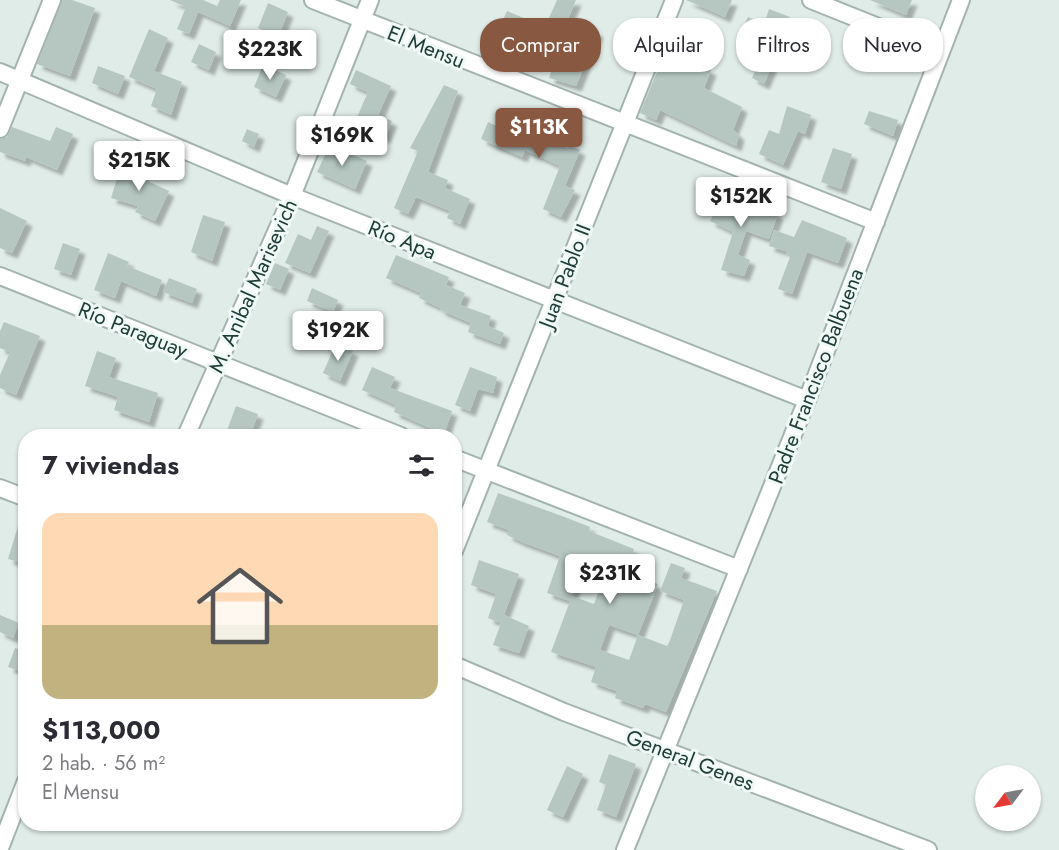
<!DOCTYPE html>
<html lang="es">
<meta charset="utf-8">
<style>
:root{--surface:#fff;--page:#f2f2f3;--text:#2b2b33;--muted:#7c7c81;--accent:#885840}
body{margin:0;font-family:Jost,sans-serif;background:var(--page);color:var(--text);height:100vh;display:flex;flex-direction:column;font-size:22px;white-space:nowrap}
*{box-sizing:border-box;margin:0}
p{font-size:20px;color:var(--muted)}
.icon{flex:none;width:33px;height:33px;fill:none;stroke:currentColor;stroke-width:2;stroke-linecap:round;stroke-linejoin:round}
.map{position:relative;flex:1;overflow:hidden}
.panel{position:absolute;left:18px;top:429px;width:444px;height:402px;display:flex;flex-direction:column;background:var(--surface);border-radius:24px;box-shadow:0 2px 4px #0004}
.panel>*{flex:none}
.hud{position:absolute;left:480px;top:18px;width:489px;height:54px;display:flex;gap:12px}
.needle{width:39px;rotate:238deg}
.controls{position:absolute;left:975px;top:765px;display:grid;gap:12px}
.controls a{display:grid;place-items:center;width:66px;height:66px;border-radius:50%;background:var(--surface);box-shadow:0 2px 4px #0004;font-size:30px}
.price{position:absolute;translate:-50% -51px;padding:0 14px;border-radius:6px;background:#fff;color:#222;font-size:20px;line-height:39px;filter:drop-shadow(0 2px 3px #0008)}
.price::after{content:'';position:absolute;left:50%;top:36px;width:18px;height:14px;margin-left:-9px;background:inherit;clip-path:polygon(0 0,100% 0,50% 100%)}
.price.on{background:var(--accent);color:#fff}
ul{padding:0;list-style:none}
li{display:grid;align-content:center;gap:12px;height:318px;padding:0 24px}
li span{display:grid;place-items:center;height:186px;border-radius:18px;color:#555}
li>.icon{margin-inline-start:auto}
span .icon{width:108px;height:108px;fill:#fffc;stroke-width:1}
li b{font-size:26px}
h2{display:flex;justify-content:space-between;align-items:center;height:72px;padding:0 24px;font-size:26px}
.pill{padding:0 21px;border-radius:24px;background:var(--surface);box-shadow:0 2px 4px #0004;font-size:21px;line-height:54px}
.pill.on{background:var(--accent);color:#fff}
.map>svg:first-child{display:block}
.building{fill:#b6c7c2;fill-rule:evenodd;filter:url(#shadow)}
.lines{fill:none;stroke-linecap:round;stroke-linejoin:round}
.street-casing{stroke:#a3b4b0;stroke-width:20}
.street{stroke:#fff;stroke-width:16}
.labels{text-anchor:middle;stroke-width:6;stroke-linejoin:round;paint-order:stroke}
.street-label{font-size:21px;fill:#203e39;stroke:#f1f9f6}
</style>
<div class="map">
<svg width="1059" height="850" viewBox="0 0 1059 850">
<defs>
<filter id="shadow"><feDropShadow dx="5.5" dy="5.5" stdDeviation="1.5" flood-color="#0004"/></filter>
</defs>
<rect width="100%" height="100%" fill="#e0ece8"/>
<path class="building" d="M62,0H72L95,8L70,76L37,64Z
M170,0H203L217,6L220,0H241L230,26L198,12L189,34L177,29L186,7Z
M557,0H576L567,21L598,32L576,86L549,78L558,52L517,35L509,55L491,47L507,11L545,27Z
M686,0H732L725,17Z
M870,0H912L906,15Z
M268,3L288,12L278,37L258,28Z
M769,9L790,17L788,22L813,32L803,54L781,45L779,48L741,32L748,17L764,24Z
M149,29L168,38L154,71L182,82L171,115L151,106L157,89L129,77Z
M870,41L889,47L885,59L867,53Z
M199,44L216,52L209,70L191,62Z
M666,50L711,70L704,88L742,107L733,130L739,135L736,146L660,110L656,120L640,113Z
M759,61L772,65L764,84L752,78Z
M263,65L286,75L276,97L254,87Z
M98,66L125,76L118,94L92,83Z
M356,70L391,86L378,115L392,121L385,138L354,124L368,92L350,84Z
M444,85L458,91L428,172L448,180L445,188L470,199L460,224L447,218L450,211L416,197L408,214L394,208L418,151L410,148Z
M787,106L811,115L805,134L798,131L783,165L759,154L769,130L779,134Z
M869,111L898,120L893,136L864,124Z
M488,122L510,132L514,124L568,148L569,145L580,150L565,186L575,190L561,217L543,209L560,166L525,150L522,157L481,139Z
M12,127L50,141L56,127L73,134L57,170L26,157L25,161L0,152V139L7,137Z
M247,129L259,134L254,147L242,141Z
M330,145L367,161L355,189L317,172Z
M833,148L852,154L841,189L821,182Z
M122,162L144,169L141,178L169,191L155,221L135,212L138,206L111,198Z
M724,193L778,214L769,239L746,231L738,255L750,260L744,276L721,270L733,232L710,221Z
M0,208L27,221L12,253L0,248Z
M203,215L225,222L212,261L191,252Z
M802,220L847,238L838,263L807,252L792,294L778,289L790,257L786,255L788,252L769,246L774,230L794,237Z
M317,226L329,231L310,273L285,263L298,234L311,240Z
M63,243L80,249L71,275L54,269Z
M108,253L129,262L127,266L162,280L156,296L121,281L115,298L94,290Z
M396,255L449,277L446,285L465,293L460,305L491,316L488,326L504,333L500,344L468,332L471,323L440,310L441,308L419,298L421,293L386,278Z
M275,263L289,269L280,290L266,284Z
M169,278L197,289L192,303L163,292Z
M312,288L338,300L333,312L307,301Z
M325,316L337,321L329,340L317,335Z
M4,322L40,336L16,395L0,388V375L10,352L0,348V331Z
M336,343L353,351L340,381L323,373Z
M97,351L116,358L109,377L158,393L149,422L114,410L118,397L85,386Z
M372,367L395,377L390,388L452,411L444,434L394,412L396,405L362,390Z
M470,367L497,377L493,393L478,389L470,411L455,405Z
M236,406L258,414L250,436H225Z
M498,493L562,516L590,527L589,531L634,549L625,572L658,584L638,635L667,646L669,643L684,600L660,591L671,563L685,568L681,578L717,591L666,712L645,704L643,708L615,698L617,691L591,682L596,667L551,652L570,601L547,593L560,556L522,542L507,535L509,530L487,522ZM585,560L607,568L594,604L572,596ZM609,625L638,635L629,660L600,650Z
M22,513H26V564L8,559Z
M479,560L519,574L504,615L529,626L519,653L493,645L501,623L488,618L496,594L471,585Z
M0,615L19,623L13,638L0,632Z
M15,648L26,652V673L8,667Z
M609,754L636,764L616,817L597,810L606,785L599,782Z
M567,766L583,774L563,817L547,810Z"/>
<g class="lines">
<defs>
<path id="street" d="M313,0L876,222
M811,0L941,52
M0,72L292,196L807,400
M0,129L52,0
M0,276L401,436
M186,436L292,196L370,0
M454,458L739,569
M0,488L26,498
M454,551L674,0
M454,665L564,712L928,850
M0,848L26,781
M625,850L807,400L961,0"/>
</defs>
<use href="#street" class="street-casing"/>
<use href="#street" class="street"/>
</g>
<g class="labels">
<g class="street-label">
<text transform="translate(426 47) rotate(22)" y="7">El Mensu</text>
<text transform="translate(402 240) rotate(22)" y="7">Río Apa</text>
<text transform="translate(565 276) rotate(-69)" y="7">Juan Pablo II</text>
<text transform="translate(253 286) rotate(-66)" y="7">M. Anibal Marisevich</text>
<text transform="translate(133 330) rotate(22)" y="7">Río Paraguay</text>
<text transform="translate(816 376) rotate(-69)" y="7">Padre Francisco Balbuena</text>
<text transform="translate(690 760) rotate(21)" y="7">General Genes</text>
</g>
</g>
</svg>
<div class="controls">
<a><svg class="needle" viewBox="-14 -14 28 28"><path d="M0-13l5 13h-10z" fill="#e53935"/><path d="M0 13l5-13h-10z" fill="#7c7c81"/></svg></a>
</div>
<b class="price" style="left:270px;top:81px">$223K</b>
<b class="price on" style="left:539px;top:159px">$113K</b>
<b class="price" style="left:342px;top:167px">$169K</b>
<b class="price" style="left:139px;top:192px">$215K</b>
<b class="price" style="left:741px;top:228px">$152K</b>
<b class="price" style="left:338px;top:362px">$192K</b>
<b class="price" style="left:610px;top:605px">$231K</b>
<div class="hud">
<a class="pill on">Comprar</a>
<a class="pill">Alquilar</a>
<a class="pill">Filtros</a>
<a class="pill">Nuevo</a>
</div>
<section class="panel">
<h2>7 viviendas<svg class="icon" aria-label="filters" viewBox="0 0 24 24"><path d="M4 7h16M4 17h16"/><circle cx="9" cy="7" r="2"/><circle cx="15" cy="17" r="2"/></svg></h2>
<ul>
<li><span style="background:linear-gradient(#ffd9b3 60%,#c2b280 0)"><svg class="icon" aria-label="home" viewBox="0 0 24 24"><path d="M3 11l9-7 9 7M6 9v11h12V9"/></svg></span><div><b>$113,000</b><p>2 hab. · 56 m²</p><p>El Mensu</p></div></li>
</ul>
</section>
</div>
